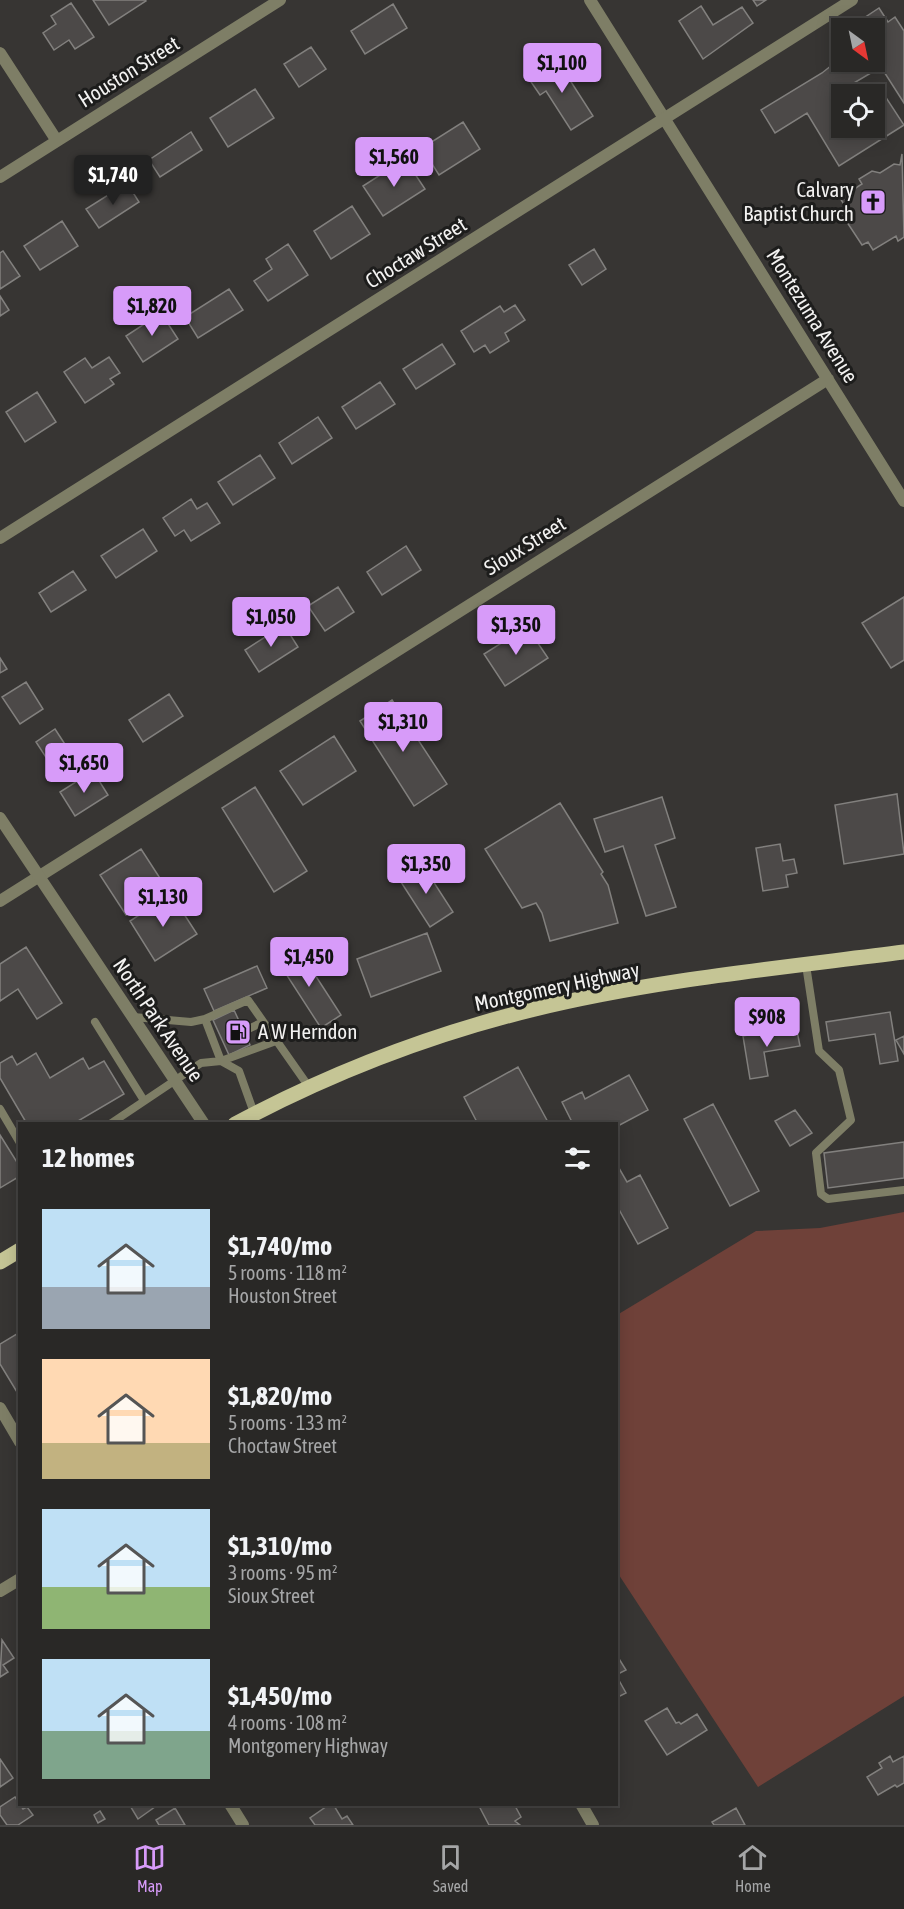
<!DOCTYPE html>
<meta charset="utf-8">
<style>
:root{--surface:#292826;--page:#353432;--text:#f1f3f6;--muted:#a5a6a7;--line:#454443;--accent:#d79bf9}
body{margin:0;font-family:"Asap Condensed",sans-serif;background:var(--page);color:var(--text);height:100vh;display:flex;flex-direction:column;font-size:22px;white-space:nowrap}
*{box-sizing:border-box;margin:0}
p{font-size:20px;color:var(--muted)}
.icon{flex:none;width:33px;height:33px;fill:none;stroke:currentColor;stroke-width:2;stroke-linecap:round;stroke-linejoin:round}
.map{position:relative;flex:1;overflow:hidden}
.side{position:absolute;left:18px;top:1122px;width:600px;height:684px;display:flex;flex-direction:column;background:var(--surface);border-radius:0px;box-shadow:0 3px 15px #0003,0 0 0 2px var(--line)}
.side>*{flex:none}
.needle{width:39px;rotate:147deg}
.controls{position:absolute;left:831px;top:18px;display:grid;gap:12px}
.controls a{display:grid;place-items:center;width:54px;height:54px;border-radius:0px;background:var(--surface);box-shadow:0 3px 15px #0003,0 0 0 2px var(--line);font-size:30px}
.price{position:absolute;translate:-50% -51px;padding:0 14px;border-radius:6px;background:var(--accent);color:#111;font-size:20px;line-height:39px;filter:drop-shadow(0 2px 3px #0008)}
.price::after{content:'';position:absolute;left:50%;top:36px;width:18px;height:14px;margin-left:-9px;background:inherit;clip-path:polygon(0 0,100% 0,50% 100%)}
.price.current{background:#222;color:#fff}
ul{padding:0;list-style:none}
li{display:flex;align-items:center;gap:18px;height:150px;padding:0 24px}
li span{display:grid;place-items:center;flex:none;width:168px;height:120px;border-radius:0px;color:#555}
li>.icon{margin-inline-start:auto}
span .icon{width:72px;height:72px;fill:#fffc;stroke-width:1}
li b{font-size:26px}
h2{display:flex;justify-content:space-between;align-items:center;height:72px;padding:0 24px;font-size:26px}
.menu{display:flex;justify-content:space-around;align-items:center;height:84px;border-top:2px solid var(--line);background:var(--surface);font-size:16px;color:var(--muted)}
.menu a{display:grid;justify-items:center;gap:3px}
.menu .current{color:var(--accent)}
.map>svg:first-child{display:block}
.green{fill:#6f4139}
.building{fill:#4c4948;stroke:#82807e;stroke-width:1.5}
.lines{fill:none;stroke-linecap:round;stroke-linejoin:round}
.service{stroke:#7e7e66;stroke-width:8}
.minor{stroke:#7e7e66;stroke-width:12}
.tertiary{stroke:#7e7e66;stroke-width:12}
.primary{stroke:#c5c595;stroke-width:15}
.labels{text-anchor:middle;stroke-width:6;stroke-linejoin:round;paint-order:stroke}
.street-label{font-size:21px;fill:#f3f2f1;stroke:#1d1d1c}
.poi-label{font-size:21px;fill:#f3f2f1;stroke:#1d1d1c;text-anchor:end}
</style>
<div class="map">
<svg width="904" height="1825" viewBox="0 0 904 1825">
<rect width="100%" height="100%" fill="#373533"/>
<path class="green" d="M904,1212V1696L758,1787L617,1572V1315L756,1231L820,1228Z"/>
<path class="building" d="M93,0H145L146,1L109,25Z
M753,0H766L757,6Z
M71,3L94,37L75,49L69,40L54,50L43,33L56,24L51,16Z
M393,4L407,28L365,54L351,31Z
M701,6L713,25L742,7L753,23L703,59L679,21Z
M879,8L888,22L895,17L904,31V103L881,67L835,94L842,104V128H874V103L885,96L904,125L839,166L807,113L775,133L761,110L822,73L842,57V62H874V28H871L864,18Z
M311,47L326,69L299,87L284,64Z
M557,60L593,116L571,130L546,91L540,95L529,79Z
M255,89L274,118L228,147L210,118Z
M463,122L480,149L439,175L422,148Z
M191,132L202,150L160,177L149,160Z
M902,154L904,237L898,241L896,236L873,250L868,242L862,245L839,210L845,206L840,198L862,184L859,179L872,171L880,173L894,164L900,165Z
M405,159L425,189L383,216L363,186Z
M127,183L139,202L99,228L86,209Z
M352,206L370,234L331,259L314,231Z
M62,221L78,246L40,270L24,246Z
M288,244L308,275L268,301L254,281L272,269L266,259Z
M594,249L606,269L582,285L569,265Z
M3,251L20,276L0,289V253Z
M229,289L243,310L198,338L185,317Z
M0,296L9,310L0,316Z
M515,305L525,320L505,333L509,341L490,353L485,345L474,352L461,331L500,306L504,312Z
M161,313L178,339L143,362L126,336Z
M442,344L455,364L416,389L403,369Z
M109,357L120,373L110,379L114,384L85,403L64,372L85,358L92,368Z
M380,382L395,404L356,429L342,407Z
M37,392L56,422L25,442L6,412Z
M318,417L332,438L292,464L279,443Z
M260,455L275,478L233,505L218,482Z
M191,499L197,509L207,503L220,523L191,541L184,530L175,536L163,518Z
M143,529L157,551L116,578L101,556Z
M406,546L421,570L382,595L367,572Z
M73,571L86,590L51,612L39,593Z
M338,587L354,612L325,631L308,606Z
M904,597V660L891,668L862,623Z
M284,625L298,647L259,672L245,650Z
M527,627L548,658L505,686L484,654Z
M0,658L7,669L0,673Z
M26,682L43,709L20,724L2,697Z
M169,694L183,716L143,742L129,720Z
M392,700L447,784L414,806L360,721Z
M55,729L72,755L53,768L36,742Z
M334,736L356,771L303,805L280,771Z
M93,771L108,795L75,816L60,792Z
M255,787L307,871L274,892L222,808Z
M897,794L904,854L844,864L835,805Z
M662,797L675,838L655,845L676,907L646,916L623,846L605,852L594,819Z
M560,803L603,872L601,874L608,885L618,923L550,941L542,913L536,903L522,908L485,849Z
M780,844L783,861L794,859L797,873L786,875L788,887L763,891L756,848Z
M141,849L167,889L126,915L100,875Z
M422,864L453,912L430,927L399,879Z
M171,894L197,934L155,961L130,921Z
M427,933L441,971L371,997L357,959Z
M26,947L62,1003L37,1019L18,989L0,1001V964Z
M297,947L341,1015L321,1028L277,960Z
M257,966L267,988L214,1011L204,989Z
M234,1010L250,1045L229,1055L213,1020Z
M890,1012L898,1061L880,1064L875,1034L829,1041L826,1022Z
M796,1026L800,1046L764,1052L768,1076L750,1079L743,1036Z
M904,1036V1054L896,1040Z
M36,1053L50,1078L83,1058L89,1069L104,1061L124,1094L73,1124H27L0,1078V1063L12,1056L17,1065Z
M518,1067L549,1124H478L464,1097Z
M629,1075L648,1110L616,1127V1124H573L562,1102L582,1092L585,1099Z
M713,1104L759,1191L730,1206L684,1119Z
M795,1110L812,1133L790,1146L775,1121Z
M0,1135L20,1167V1176L0,1188Z
M904,1142V1178L828,1188L824,1153Z
M616,1163L627,1182L640,1175L668,1228L638,1244L616,1204Z
M20,1332V1397L0,1364V1344Z
M2,1640L14,1658L3,1665L8,1672L0,1677Z
M616,1654L626,1670L616,1675Z
M616,1675L626,1693L616,1698Z
M667,1708L676,1723L679,1722L681,1724L697,1714L707,1730L667,1755L645,1721Z
M890,1756L893,1762L904,1756V1783L897,1787L895,1785L878,1795L867,1777L882,1768L879,1763Z
M0,1759L13,1778L0,1787Z
M15,1797L23,1809L27,1807L33,1815L18,1825H7L0,1815V1807Z
M129,1804H159L138,1819Z
M330,1804H333L342,1819L347,1816L353,1825H315L310,1818Z
M478,1804H514L521,1817L515,1821L520,1825H489Z
M175,1808L185,1825H159L156,1820Z
M736,1808L745,1825H714L712,1822Z
M100,1811L105,1819L98,1823L94,1815Z"/>
<g class="lines">
<path class="service" d="M806,965L819,1051L839,1070L851,1120L816,1153L821,1194L828,1199L904,1190
M133,1017L191,1022L205,1019L248,1000L309,1087
M205,1019L221,1061L276,1041
M95,1022L143,1099
M244,1031L263,1022
M0,1109L20,1143
M110,1124L201,1063L221,1061L239,1071L254,1113"/>
<path class="minor" d="M590,0L904,501
M0,53L57,141
M0,177L280,0
M0,901L828,379
M0,1591L20,1579
M581,1804L593,1825"/>
<path class="tertiary" d="M0,538L852,0
M0,818L204,1124
M0,1408L20,1442
M230,1804L243,1825"/>
<path class="primary" d="M235,1124C329,1074 429,1035 531,1010C653,980 780,968 904,952
M0,1262L20,1250"/>
</g>
<defs>
<symbol id="church-square" viewBox="-11 -11 22 22"><rect x="-9" y="-9" width="18" height="18" rx="4" fill="#d79bf9" stroke="#1d1d1c"/><path d="M-1.2-6h2.4v3.5h3.3v2.4h-3.3V6h-2.4V-.1h-3.3v-2.4h3.3Z" fill="#111"/></symbol>
<symbol id="fuel-square" viewBox="-11 -11 22 22"><rect x="-9" y="-9" width="18" height="18" rx="4" fill="#d79bf9" stroke="#1d1d1c"/><path d="M-5.5-6h7V0h2V4h1.3V-2.5L3-4.5l.8-.8L6-3V5H2.5V1h-1V6h-7ZM-4.2-4.7v3.2H.2V-4.7Z" fill="#111"/></symbol>
</defs>
<g fill-rule="evenodd">
<use href="#church-square" x="858" y="187" width="30" height="30"/>
<use href="#fuel-square" x="223" y="1017" width="30" height="30"/>
</g>
<g class="labels">
<g class="street-label">
<text transform="translate(129 72) rotate(-32)" y="7">Houston Street</text>
<text transform="translate(416 253) rotate(-32)" y="7">Choctaw Street</text>
<text transform="translate(812 316) rotate(58)" y="7">Montezuma Avenue</text>
<text transform="translate(525 546) rotate(-32)" y="7">Sioux Street</text>
<text transform="translate(557 987) rotate(-12)" y="7">Montgomery Highway</text>
<text transform="translate(158 1020) rotate(56)" y="7">North Park Avenue</text>
</g>
<g class="poi-label">
<text x="854" y="197">Calvary<tspan x="854" dy="24">Baptist Church</tspan></text>
<text x="258" y="1039" text-anchor="start">A W Herndon</text>
</g>
</g>
</svg>
<div class="controls">
<a><svg class="needle" viewBox="-14 -14 28 28"><path d="M0-13l5 13h-10z" fill="#e53935"/><path d="M0 13l5-13h-10z" fill="#a5a6a7"/></svg></a>
<a><svg class="icon" aria-label="locate" viewBox="0 0 24 24"><circle cx="12" cy="12" r="6"/><path d="M12 2v4M12 18v4M2 12h4M18 12h4"/></svg></a>
</div>
<b class="price" style="left:562px;top:94px">$1,100</b>
<b class="price" style="left:394px;top:188px">$1,560</b>
<b class="price current" style="left:113px;top:206px">$1,740</b>
<b class="price" style="left:152px;top:337px">$1,820</b>
<b class="price" style="left:271px;top:648px">$1,050</b>
<b class="price" style="left:516px;top:656px">$1,350</b>
<b class="price" style="left:403px;top:753px">$1,310</b>
<b class="price" style="left:84px;top:794px">$1,650</b>
<b class="price" style="left:426px;top:895px">$1,350</b>
<b class="price" style="left:163px;top:928px">$1,130</b>
<b class="price" style="left:309px;top:988px">$1,450</b>
<b class="price" style="left:767px;top:1048px">$908</b>
<section class="side">
<h2>12 homes<svg class="icon" aria-label="filters" viewBox="0 0 24 24"><path d="M4 7h16M4 17h16"/><circle cx="9" cy="7" r="2"/><circle cx="15" cy="17" r="2"/></svg></h2>
<ul>
<li><span style="background:linear-gradient(#bfe0f5 65%,#9aa5b1 0)"><svg class="icon" aria-label="home" viewBox="0 0 24 24"><path d="M3 11l9-7 9 7M6 9v11h12V9"/></svg></span><div><b>$1,740/mo</b><p>5 rooms · 118 m²</p><p>Houston Street</p></div></li>
<li><span style="background:linear-gradient(#ffd9b3 70%,#c2b280 0)"><svg class="icon" aria-label="home" viewBox="0 0 24 24"><path d="M3 11l9-7 9 7M6 9v11h12V9"/></svg></span><div><b>$1,820/mo</b><p>5 rooms · 133 m²</p><p>Choctaw Street</p></div></li>
<li><span style="background:linear-gradient(#bfe0f5 65%,#8fb573 0)"><svg class="icon" aria-label="home" viewBox="0 0 24 24"><path d="M3 11l9-7 9 7M6 9v11h12V9"/></svg></span><div><b>$1,310/mo</b><p>3 rooms · 95 m²</p><p>Sioux Street</p></div></li>
<li><span style="background:linear-gradient(#bfe0f5 60%,#7fa58c 0)"><svg class="icon" aria-label="home" viewBox="0 0 24 24"><path d="M3 11l9-7 9 7M6 9v11h12V9"/></svg></span><div><b>$1,450/mo</b><p>4 rooms · 108 m²</p><p>Montgomery Highway</p></div></li>
</ul>
</section>
</div>
<nav class="menu">
<a class="current"><svg class="icon" aria-label="map" viewBox="0 0 24 24"><path d="M3 6l6-2 6 2 6-2v14l-6 2-6-2-6 2zM9 4v14M15 6v14"/></svg>Map</a>
<a><svg class="icon" aria-label="saved" viewBox="0 0 24 24"><path d="M7 4h10v16l-5-4-5 4z"/></svg>Saved</a>
<a><svg class="icon" aria-label="home" viewBox="0 0 24 24"><path d="M3 11l9-7 9 7M6 9v11h12V9"/></svg>Home</a>
</nav>
